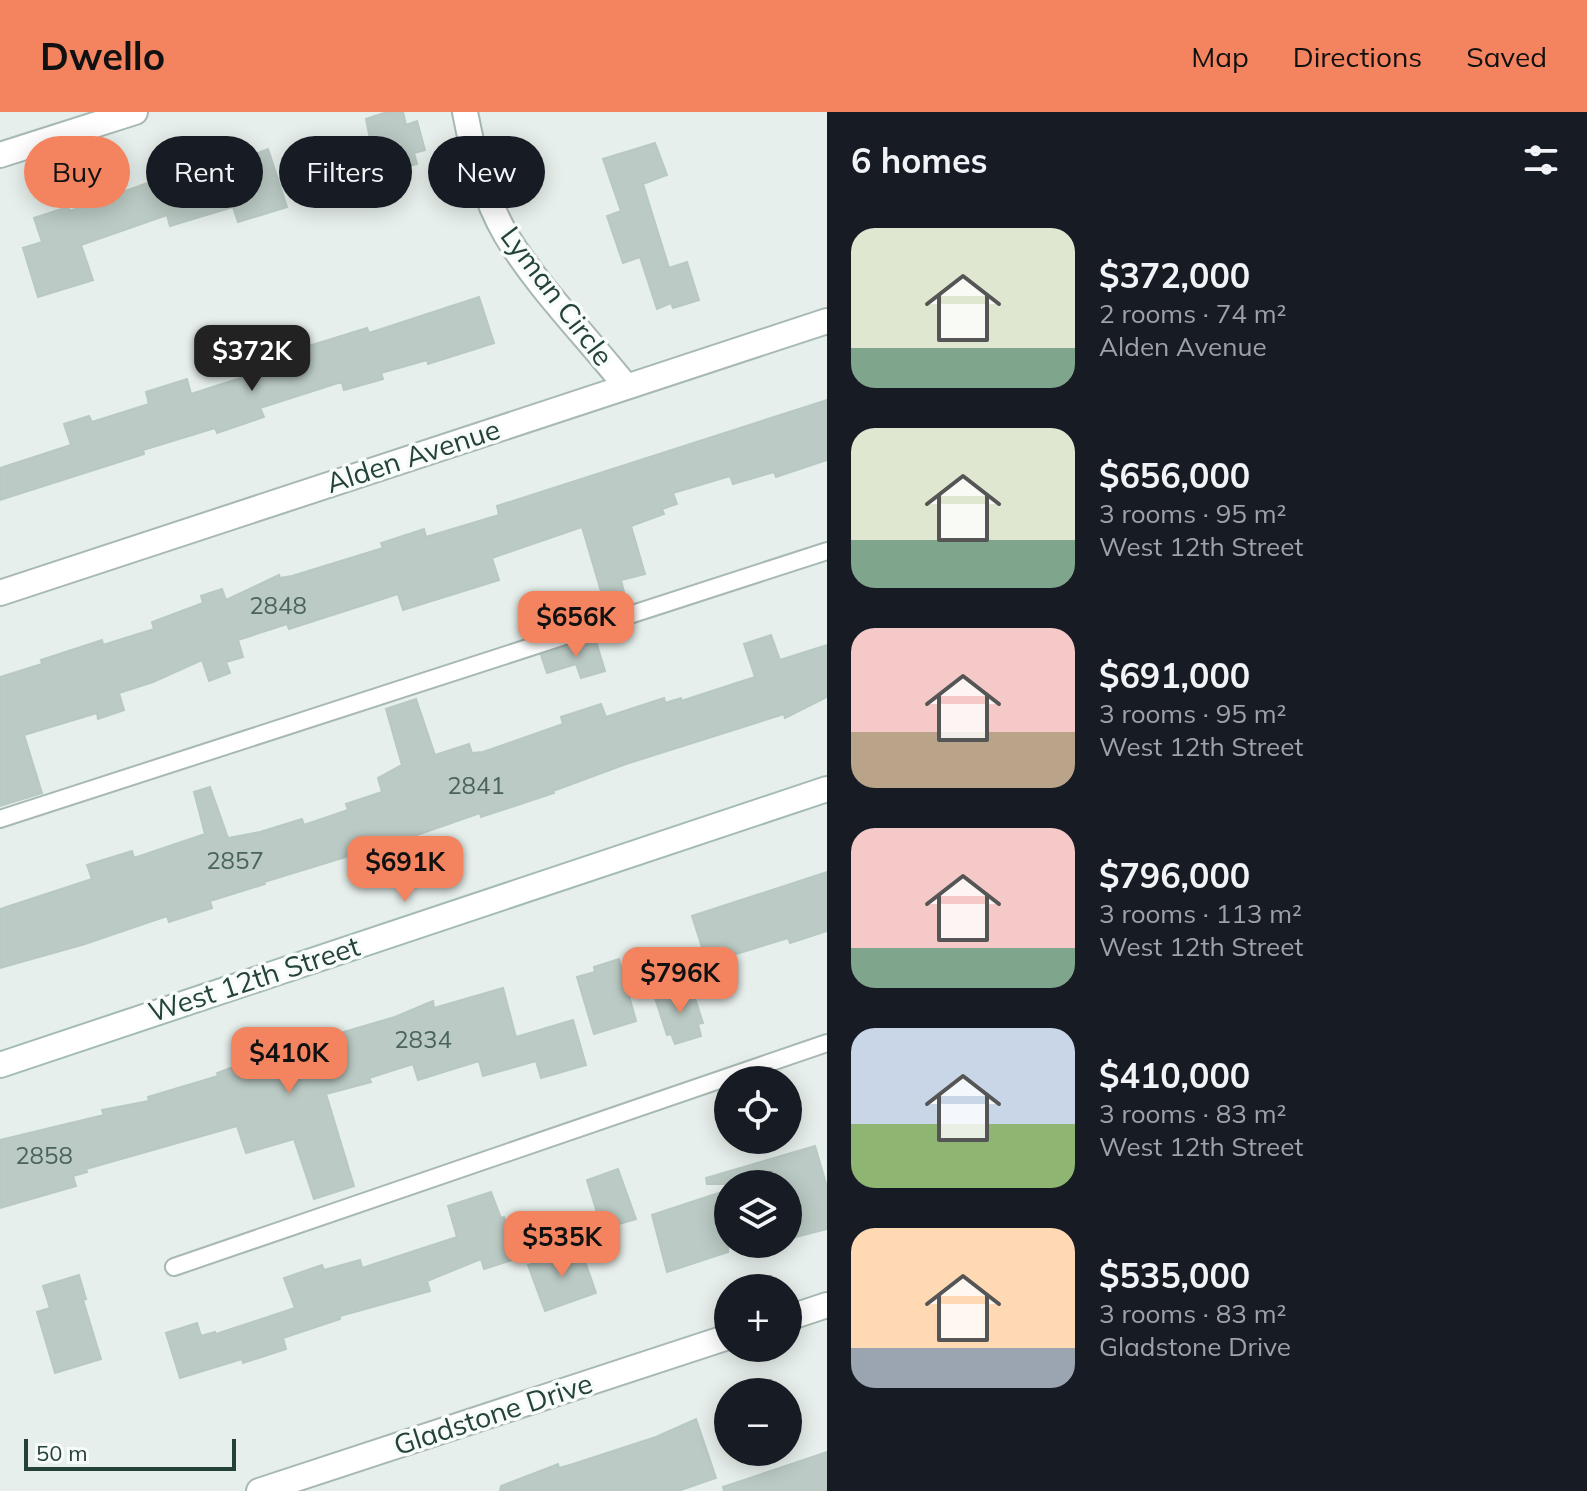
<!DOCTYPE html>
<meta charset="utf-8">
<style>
:root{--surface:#171b24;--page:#20242c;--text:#f1f3f6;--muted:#9ea1a6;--accent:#f4845f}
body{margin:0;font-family:Mulish,sans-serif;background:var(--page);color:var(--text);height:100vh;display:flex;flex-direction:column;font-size:30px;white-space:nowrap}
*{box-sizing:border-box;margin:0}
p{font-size:26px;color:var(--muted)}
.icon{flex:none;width:44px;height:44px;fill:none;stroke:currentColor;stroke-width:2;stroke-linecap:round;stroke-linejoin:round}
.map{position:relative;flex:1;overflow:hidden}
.drawer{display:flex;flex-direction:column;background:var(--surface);width:760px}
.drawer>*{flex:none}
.banner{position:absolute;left:24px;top:24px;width:682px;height:72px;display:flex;gap:16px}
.tools{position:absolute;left:714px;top:954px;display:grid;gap:16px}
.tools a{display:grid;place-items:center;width:88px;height:88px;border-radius:50%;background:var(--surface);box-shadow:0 4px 20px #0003;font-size:40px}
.scale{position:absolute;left:24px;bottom:20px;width:212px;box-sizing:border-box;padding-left:8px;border:4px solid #24423a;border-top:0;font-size:22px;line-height:28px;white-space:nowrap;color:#24423a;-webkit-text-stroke:6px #f7fbf9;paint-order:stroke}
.price{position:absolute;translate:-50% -68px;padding:0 18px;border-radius:16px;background:var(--accent);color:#111;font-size:26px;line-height:52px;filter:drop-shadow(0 2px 4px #0008)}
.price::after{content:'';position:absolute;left:50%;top:48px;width:24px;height:18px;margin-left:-12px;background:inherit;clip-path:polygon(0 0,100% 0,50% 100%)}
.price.current{background:#222;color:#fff}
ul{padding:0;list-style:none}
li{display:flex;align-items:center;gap:24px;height:200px;padding:0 24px}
li span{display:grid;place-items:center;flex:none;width:224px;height:160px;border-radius:24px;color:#555}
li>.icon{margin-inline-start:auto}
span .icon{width:96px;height:96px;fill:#fffc;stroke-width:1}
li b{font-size:34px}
h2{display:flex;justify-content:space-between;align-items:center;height:96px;padding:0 24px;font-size:34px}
.tag{padding:0 28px;border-radius:36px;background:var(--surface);box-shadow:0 4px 20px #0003;font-size:28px;line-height:72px}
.tag.current{background:var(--accent);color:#111}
header{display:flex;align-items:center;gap:48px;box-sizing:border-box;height:112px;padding:0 40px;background:var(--accent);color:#111}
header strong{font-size:38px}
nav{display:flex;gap:44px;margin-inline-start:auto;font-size:28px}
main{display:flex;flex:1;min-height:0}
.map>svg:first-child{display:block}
.building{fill:#bbcac4;stroke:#b8c9c2;stroke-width:2}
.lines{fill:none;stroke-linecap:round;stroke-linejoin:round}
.lane-casing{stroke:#a8b8b2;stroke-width:20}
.street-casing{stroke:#a8b8b2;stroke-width:28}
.secondary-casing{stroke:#a4bbb3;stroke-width:28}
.lane{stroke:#fff;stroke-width:16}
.street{stroke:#fff;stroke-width:24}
.secondary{stroke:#fff;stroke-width:24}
.labels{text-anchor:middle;stroke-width:7;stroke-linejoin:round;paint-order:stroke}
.number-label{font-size:24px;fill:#4a645c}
.street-label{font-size:28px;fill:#24423a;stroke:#f7fbf9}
</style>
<header>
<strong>Dwello</strong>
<nav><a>Map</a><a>Directions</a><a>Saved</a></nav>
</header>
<main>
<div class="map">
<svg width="827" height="1379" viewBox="0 0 827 1379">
<rect width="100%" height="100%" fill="#e6efeb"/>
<path class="building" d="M387,0H403L406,13L417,9L425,38L414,41L417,52L377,62L366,7Z
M655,31L667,63L643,72L669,156L687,150L699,188L673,196L671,191L657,197L640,145L623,151L607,104L621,99L603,47Z
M268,37L287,95L238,110L233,95L170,114L167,103L81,133L93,168L38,185L23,136L42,130L34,106L68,95L70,99L186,57L189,69Z
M479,185L494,231L428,252L427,248L381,261L383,267L344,278L342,271H338L260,296L264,305L217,321L215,316L143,338L144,342L0,388V356L71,333L64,312L89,304L92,310L149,292L146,280L187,267L191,282L262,259L257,247L285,238L286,241L367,216L369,221Z
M827,288V348L776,365L774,360L733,372L730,364L673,381L677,392L662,397L664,402L631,414L645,462L621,468L624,480L603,486L582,415L492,446L499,468L403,498L398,482L289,517L287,512L238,528L243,545L226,550L230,561L209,569L202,548L153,570L119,581L124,598L98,607L97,601L24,623L42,681L0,694V565L42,552L41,548L102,528L103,533L154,517L152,510L203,491L201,484L222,477L226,488L279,463L280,466L292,464L383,436L381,431L424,417L426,425L499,403L497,394Z
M771,523L780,548L827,533V585L785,606L784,602L626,652L553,679L554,681L481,705L480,701L414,724L264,770L265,772L210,789L212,796L169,810L167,804L85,832L0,856V797L92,767L87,753L132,739L134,746L205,722L194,680L210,675L228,726L260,720L302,707L304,713L348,698L346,692L382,680L378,666L402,653L386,597L416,587L435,643L469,632L472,641L483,640L563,612L561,605L601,592L606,605L664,586L665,591L681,586V589L755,565L744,532Z
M595,526L605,559L581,566L576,552L547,561L541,543Z
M827,760V819L790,831L788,826L707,851L692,804Z
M619,847L636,909L594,922L577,865L595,860L594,855Z
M691,874L703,911L698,912L701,924L675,932L671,922L667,923L655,886Z
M503,876L516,925L573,908L586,953L541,966L536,949L483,964L479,949L418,968L413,952L369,966L371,970L326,982L354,1074L314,1087L294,1027L246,1041L237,1014L86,1057L87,1060L73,1064L76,1074L0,1096V1028L104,1003L102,998L149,989L148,985L218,964L217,961L262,944L395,905L433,889L434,896Z
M815,1034L827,1075V1117L788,1127V1072H707L706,1066Z
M618,1057L636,1107L602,1117L587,1068Z
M728,1078V1140L667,1160L652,1103Z
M491,1080L501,1106L504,1105L518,1146L484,1157L481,1147L427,1169L430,1179L340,1204V1207L283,1226L286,1237L243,1251L242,1247L180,1266L166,1221L197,1211L201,1224L215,1220L216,1222L295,1196L284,1166L322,1153L324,1158L360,1148L362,1156L457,1125L448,1094Z
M580,1135L596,1181L545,1199L528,1153Z
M79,1163L86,1187L83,1188L101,1247L55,1261L37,1200L50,1196L43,1174Z
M696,1307L716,1366L678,1379H500L501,1374L558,1352L559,1356L573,1352L656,1325Z
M827,1340V1379H724L723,1375Z"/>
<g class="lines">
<defs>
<path id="lane" d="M0,707L827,439
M174,1155L827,931"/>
<path id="street" d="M465,0C473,42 484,85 506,123C539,177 586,224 625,273
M0,43L135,0
M0,481L827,209
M788,1206L827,1193
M259,1379L728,1225"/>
<path id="secondary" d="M0,953L827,677"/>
</defs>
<use href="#lane" class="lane-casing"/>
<use href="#street" class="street-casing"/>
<use href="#secondary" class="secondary-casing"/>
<use href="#lane" class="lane"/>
<use href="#street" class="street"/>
<use href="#secondary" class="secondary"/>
</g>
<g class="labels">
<g class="number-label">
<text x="278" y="502">2848</text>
<text x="476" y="682">2841</text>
<text x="235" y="757">2857</text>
<text x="423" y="936">2834</text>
<text x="44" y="1052">2858</text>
</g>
<g class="street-label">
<text transform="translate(557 184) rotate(53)" y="10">Lyman Circle</text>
<text transform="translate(413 344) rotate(-18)" y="10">Alden Avenue</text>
<text transform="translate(254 867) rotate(-18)" y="10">West 12th Street</text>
<text transform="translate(493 1302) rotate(-18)" y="10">Gladstone Drive</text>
</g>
</g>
</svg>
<div class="tools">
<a><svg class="icon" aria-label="locate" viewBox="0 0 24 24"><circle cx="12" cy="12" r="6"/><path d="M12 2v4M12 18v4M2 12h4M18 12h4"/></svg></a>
<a><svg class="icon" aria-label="layers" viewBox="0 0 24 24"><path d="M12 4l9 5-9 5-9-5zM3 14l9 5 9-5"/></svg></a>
<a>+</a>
<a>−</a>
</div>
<div class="scale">50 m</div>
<b class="price current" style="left:252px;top:281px">$372K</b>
<b class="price" style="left:576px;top:547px">$656K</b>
<b class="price" style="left:405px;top:792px">$691K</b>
<b class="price" style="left:680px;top:903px">$796K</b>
<b class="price" style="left:289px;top:983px">$410K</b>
<b class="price" style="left:562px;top:1167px">$535K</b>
<div class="banner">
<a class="tag current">Buy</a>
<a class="tag">Rent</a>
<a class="tag">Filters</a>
<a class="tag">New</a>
</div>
</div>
<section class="drawer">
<h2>6 homes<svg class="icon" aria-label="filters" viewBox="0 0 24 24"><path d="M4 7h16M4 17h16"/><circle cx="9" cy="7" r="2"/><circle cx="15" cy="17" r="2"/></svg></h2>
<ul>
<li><span style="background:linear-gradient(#dfe7d0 75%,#7fa58c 0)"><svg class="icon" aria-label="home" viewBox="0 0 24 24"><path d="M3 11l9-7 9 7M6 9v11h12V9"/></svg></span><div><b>$372,000</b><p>2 rooms · 74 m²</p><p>Alden Avenue</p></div></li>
<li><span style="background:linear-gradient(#dfe7d0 70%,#7fa58c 0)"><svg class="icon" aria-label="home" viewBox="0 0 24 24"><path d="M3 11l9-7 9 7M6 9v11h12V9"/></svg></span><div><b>$656,000</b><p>3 rooms · 95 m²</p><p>West 12th Street</p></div></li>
<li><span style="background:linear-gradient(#f6c9c9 65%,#b9a48a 0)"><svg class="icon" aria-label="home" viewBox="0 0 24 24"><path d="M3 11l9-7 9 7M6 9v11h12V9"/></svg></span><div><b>$691,000</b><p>3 rooms · 95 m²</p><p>West 12th Street</p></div></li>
<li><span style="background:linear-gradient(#f6c9c9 75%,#7fa58c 0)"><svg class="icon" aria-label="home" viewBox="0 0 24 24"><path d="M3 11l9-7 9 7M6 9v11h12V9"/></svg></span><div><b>$796,000</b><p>3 rooms · 113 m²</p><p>West 12th Street</p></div></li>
<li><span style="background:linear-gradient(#c9d6e8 60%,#8fb573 0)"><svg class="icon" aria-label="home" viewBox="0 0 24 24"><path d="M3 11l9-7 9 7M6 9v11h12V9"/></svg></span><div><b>$410,000</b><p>3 rooms · 83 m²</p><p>West 12th Street</p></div></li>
<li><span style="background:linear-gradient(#ffd9b3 75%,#9aa5b1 0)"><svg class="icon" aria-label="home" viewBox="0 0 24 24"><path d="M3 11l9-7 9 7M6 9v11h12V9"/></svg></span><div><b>$535,000</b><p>3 rooms · 83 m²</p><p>Gladstone Drive</p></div></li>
</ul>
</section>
</main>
